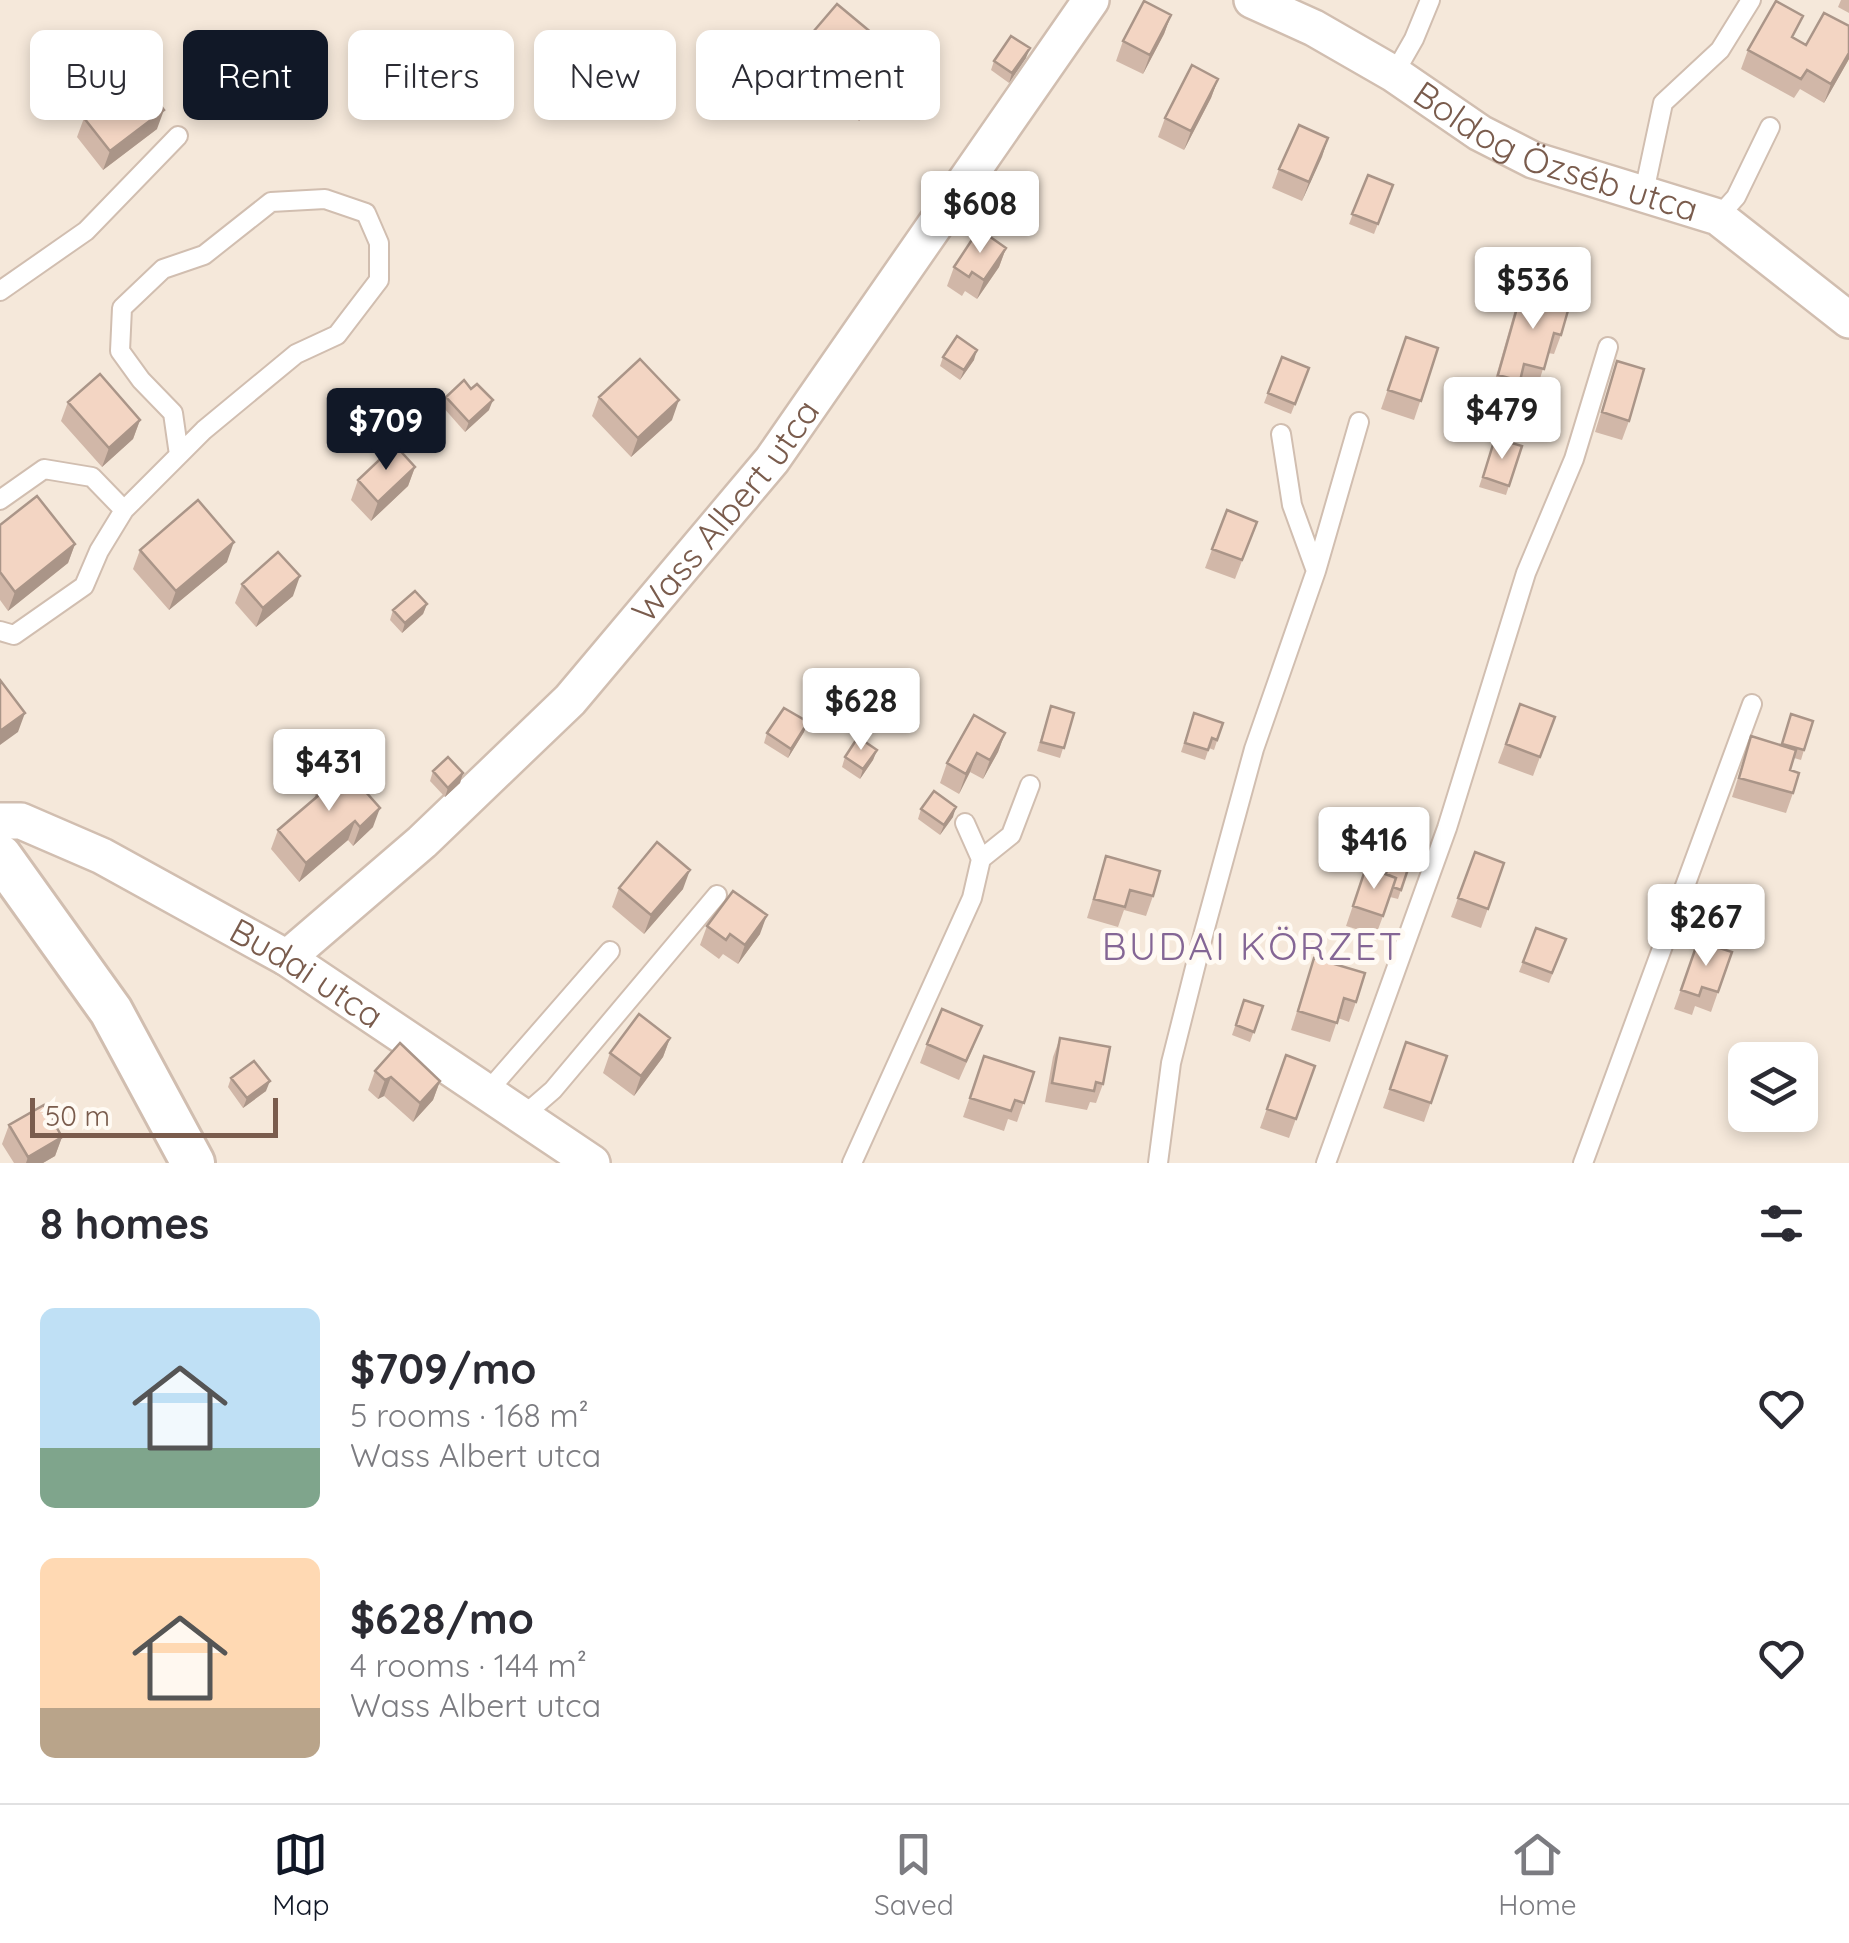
<!DOCTYPE html>
<meta charset="utf-8">
<style>
:root{--surface:#fff;--page:#f7f7f7;--text:#2b2b33;--muted:#7c7c81;--line:#e1e1e2;--accent:#111827}
body{margin:0;font-family:Quicksand,sans-serif;background:var(--page);color:var(--text);height:100vh;display:flex;flex-direction:column;font-size:38px;white-space:nowrap}
*{box-sizing:border-box;margin:0}
p{font-size:32px;color:var(--muted)}
.icon{flex:none;width:55px;height:55px;fill:none;stroke:currentColor;stroke-width:2;stroke-linecap:round;stroke-linejoin:round}
.map{position:relative;height:1163px;overflow:hidden}
.side{display:flex;flex-direction:column;background:var(--surface);flex:1}
.side>*{flex:none}
.guide{position:absolute;left:30px;top:30px;width:1000px;height:90px;display:flex;gap:20px}
.controls{position:absolute;left:1728px;top:1042px;display:grid;gap:20px}
.controls a{display:grid;place-items:center;width:90px;height:90px;border-radius:15px;background:var(--surface);box-shadow:0 5px 15px #0003;font-size:50px}
.scale{position:absolute;left:30px;bottom:25px;width:248px;box-sizing:border-box;padding-left:10px;border:5px solid #7a5c4d;border-top:0;font-size:28px;line-height:35px;white-space:nowrap;color:#7a5c4d;-webkit-text-stroke:8px #fffaf3;paint-order:stroke}
.price{position:absolute;translate:-50% -85px;padding:0 22px;border-radius:10px;background:#fff;color:#222;font-size:32px;line-height:65px;filter:drop-shadow(0 2px 5px #0008)}
.price::after{content:'';position:absolute;left:50%;top:60px;width:30px;height:22px;margin-left:-15px;background:inherit;clip-path:polygon(0 0,100% 0,50% 100%)}
.price.on{background:var(--accent);color:#fff}
ul{padding:0;list-style:none}
li{display:flex;align-items:center;gap:30px;height:250px;padding:0 40px}
li span{display:grid;place-items:center;flex:none;width:280px;height:200px;border-radius:15px;color:#555}
li>.icon{margin-inline-start:auto}
span .icon{width:120px;height:120px;fill:#fffc;stroke-width:1}
li b{font-size:42px}
h2{display:flex;justify-content:space-between;align-items:center;height:120px;padding:0 40px;font-size:42px}
.pill{padding:0 35px;border-radius:15px;background:var(--surface);box-shadow:0 5px 15px #0003;font-size:35px;line-height:90px}
.pill.on{background:var(--accent);color:#fff}
.tabs{display:flex;justify-content:space-around;align-items:center;height:140px;border-top:2px solid var(--line);background:var(--surface);font-size:28px;color:var(--muted)}
.tabs a{display:grid;justify-items:center;gap:5px}
.tabs .on{color:var(--accent)}
.map>svg:first-child{display:block}
.residential{fill:#f5e8da;fill-rule:evenodd}
.lines{fill:none;stroke-linecap:round;stroke-linejoin:round}
.service-casing{stroke:#d1beb0;stroke-width:22}
.minor-casing{stroke:#d1beb0;stroke-width:40}
.tertiary-casing{stroke:#d1beb0;stroke-width:48}
.service{stroke:#fff;stroke-width:18}
.minor{stroke:#fff;stroke-width:35}
.tertiary{stroke:#fff;stroke-width:42}
.wall{fill:#d1b7a8}
.shaded-wall{fill:#aa9588}
.building{fill:#f3d5c3;stroke:#aa9588;stroke-width:2.5}
.labels{text-anchor:middle;stroke-width:10;stroke-linejoin:round;paint-order:stroke}
.street-label{font-size:35px;fill:#7a5c4d;stroke:#fffaf3}
.neighbourhood-label{font-size:38px;letter-spacing:2.5px;fill:#846695;stroke:#fffaf3}
</style>
<div class="map">
<svg width="1849" height="1163" viewBox="0 0 1849 1163">
<rect width="100%" height="100%" fill="#fdf6ec"/>
<path class="residential" d="M0,0H1849V1163H0ZM1745,1060H1800V1115H1745Z"/>
<g class="lines">
<defs>
<path id="service" d="M1394,74L1414,39L1430,0
M1644,192L1663,103L1720,50L1751,0
M1718,217L1736,197L1770,127
M0,291L86,231L178,136
M0,500L44,469L92,477L124,510
M1316,571L1359,422
M0,631L14,635L84,586L99,551L124,510L204,430L296,354L337,335L379,280V243L366,213L325,199L271,202L204,255L163,269L122,308L120,351L141,380L173,413L179,455
M981,859L1011,835L1030,785
M488,1091L610,951
M523,1116L553,1090L717,895
M852,1163L972,898L981,859L965,823
M1158,1163L1171,1063L1204,932L1254,749L1316,571L1292,505L1281,434
M1326,1163L1447,828L1526,573L1574,459L1608,347
M1583,1163L1752,704"/>
<g id="minor">
<path id="s1" d="M1252,0L1314,28L1394,74L1480,133L1533,160L1718,217L1849,320"/>
<path id="s2" d="M0,821H21L102,856L287,958L592,1163"/>
<path id="s3" d="M287,958L422,842L570,700L772,460L1091,0"/>
</g>
<path id="tertiary" d="M0,856L111,1011L193,1163"/>
</defs>
<use href="#service" class="service-casing"/>
<use href="#minor" class="minor-casing"/>
<use href="#tertiary" class="tertiary-casing"/>
<use href="#service" class="service"/>
<use href="#minor" class="minor"/>
<use href="#tertiary" class="tertiary"/>
</g>
<path class="wall" d="M1841,0H1849V13L1838,7Z
M1171,15L1164,34L1143,74L1116,61L1123,41Z
M1849,26V59L1824,103L1800,89L1794,98L1741,69L1748,50L1795,39L1806,45Z
M801,46L896,79L859,121L794,66Z
M1026,58L1009,83L991,70L994,61Z
M1218,79L1211,98L1184,150L1158,137L1165,118Z
M84,118L157,129L103,170L77,137Z
M1328,138L1302,201L1272,188L1279,169Z
M1368,175L1393,185L1374,234L1349,224Z
M1006,248L999,267L977,299L965,291L962,296L947,286L954,267Z
M1535,254L1550,295L1561,335L1554,354L1548,353L1537,388L1519,383L1513,400L1491,394L1516,306L1523,287L1526,288Z
M1406,337L1438,348L1414,420L1381,409Z
M943,357L974,360L960,380L940,366Z
M1282,357L1309,368L1291,414L1264,403Z
M1617,361L1629,421L1622,440L1595,432Z
M446,397L489,410L465,432L442,406Z
M599,397L672,420L631,457L592,416Z
M68,402L140,420L133,439L102,467L61,421Z
M1495,438L1522,446L1506,495L1479,487Z
M415,467L408,486L371,521L351,500L358,480Z
M1227,510L1257,522L1235,579L1205,568Z
M0,525L75,544L68,563L8,611L0,600Z
M140,550L227,562L169,610L133,569Z
M242,584L293,596L256,627L235,603Z
M427,604L423,614L402,633L390,620L393,610Z
M870,704L902,706L888,728L867,714Z
M1520,704L1555,717L1533,776L1498,763Z
M1051,706L1074,713L1060,758L1037,751Z
M1194,713L1223,723L1214,750L1209,748L1205,760L1181,752Z
M1791,714L1804,750L1801,760L1794,758L1790,770L1793,793L1786,813L1732,797L1751,736L1781,745Z
M804,732L788,758L764,743L767,733Z
M1005,733L998,752L983,779L970,772L959,794L940,783L947,763Z
M877,750L873,760L860,779L842,767L845,757Z
M433,771L463,773L460,783L445,797L430,781Z
M320,782L373,827L353,846L348,840L299,882L271,849L278,830L314,799Z
M921,809L953,817L940,835L918,819Z
M1475,852L1504,863L1481,928L1451,917Z
M1106,856L1153,896L1146,916L1124,910L1118,927L1087,918Z
M1409,866L1398,899L1390,897L1376,935L1346,926L1366,867L1386,874Z
M619,888L683,889L644,934L612,907Z
M707,926L760,934L738,964L723,954L719,959L700,945Z
M1536,928L1566,939L1549,983L1519,972Z
M1698,941L1732,952L1711,1012L1695,1006L1692,1015L1674,1009Z
M1314,958L1356,1002L1349,1022L1338,1018L1330,1042L1291,1030Z
M1244,1000L1263,1006L1250,1042L1232,1035Z
M670,1038L663,1057L634,1096L603,1073L610,1053Z
M1060,1038L1103,1084L1096,1103L1090,1102L1087,1110L1045,1102L1053,1057Z
M1406,1042L1447,1056L1424,1122L1383,1108Z
M927,1044L974,1046L959,1080L920,1063Z
M1286,1055L1315,1066L1289,1138L1260,1128Z
M984,1056L1034,1072L1017,1122L1008,1119L1004,1131L963,1117Z
M375,1071L440,1081L433,1100L413,1122L384,1096L378,1099L368,1090Z
M231,1078L266,1091L243,1108L228,1087Z
M9,1125L62,1137L55,1156L43,1163H14L2,1144Z"/>
<path class="shaded-wall" d="M1171,15L1164,34L1143,74L1150,55Z
M1030,48L1026,58L1009,83L1012,73Z
M1849,53V59L1824,103L1831,84Z
M903,59L896,79L859,121L866,102Z
M1218,79L1211,98L1184,150L1191,131Z
M164,110L157,129L103,170L110,151Z
M1328,138L1322,157L1302,201L1309,182Z
M1006,248L999,267L977,299L984,280Z
M977,350L974,360L960,380L964,370Z
M493,400L489,410L465,432L469,422Z
M679,400L672,420L631,457L638,438Z
M140,420L133,439L102,467L109,448Z
M415,467L408,486L371,521L378,502Z
M234,542L227,562L169,610L176,591Z
M75,544L68,563L8,611L15,592Z
M300,576L293,596L256,627L263,608Z
M427,604L423,614L402,633L405,623Z
M905,696L902,706L888,728L892,718Z
M25,713L18,732L0,745V731Z
M808,722L804,732L788,758L791,749Z
M1005,733L998,752L983,779L990,760Z
M877,750L873,760L860,779L863,769Z
M977,753L970,772L959,794L966,774Z
M463,773L460,783L445,797L448,788Z
M956,807L953,817L940,835L944,825Z
M380,808L373,827L353,846L360,827Z
M355,821L348,840L299,882L306,863Z
M690,870L683,889L644,934L651,915Z
M767,915L760,934L738,964L745,945Z
M670,1038L663,1057L634,1096L641,1076Z
M391,1077L384,1096L378,1099L385,1080Z
M270,1081L266,1091L243,1108L247,1098Z
M440,1081L433,1100L413,1122L420,1103Z
M62,1137L55,1156L43,1163H26L28,1157Z"/>
<path class="building" d="M1144,1L1171,15L1150,55L1123,41Z
M1776,1L1803,16L1792,37L1806,45L1824,13L1849,26V53L1831,84L1807,70L1801,79L1748,50Z
M837,4L903,59L866,102L801,46Z
M1011,36L1030,48L1012,73L994,61Z
M1192,65L1218,79L1191,131L1165,118Z
M138,76L164,110L110,151L84,118Z
M1299,125L1328,138L1309,182L1279,169Z
M1368,175L1393,185L1378,224L1352,214Z
M979,229L1006,248L984,280L972,272L969,277L954,267Z
M1535,254L1559,260L1550,295L1527,288Z
M1523,287L1571,300L1561,335L1554,333L1544,369L1524,364L1520,381L1498,375Z
M957,336L977,350L964,370L943,357Z
M1406,337L1438,348L1421,401L1388,390Z
M1282,357L1309,368L1295,404L1268,393Z
M640,359L679,400L638,438L599,397Z
M1617,361L1644,369L1629,421L1602,412Z
M100,374L140,420L109,448L68,402Z
M464,380L471,389L477,384L493,400L469,422L446,397Z
M1495,438L1522,446L1509,486L1483,477Z
M395,445L415,467L378,502L358,480Z
M37,496L75,544L15,592L0,572V525Z
M198,500L234,542L176,591L140,550Z
M1227,510L1257,522L1242,560L1212,549Z
M278,552L300,576L263,608L242,584Z
M415,591L427,604L405,623L393,610Z
M0,680L25,713L0,731Z
M884,682L905,696L892,718L870,704Z
M1520,704L1555,717L1540,757L1506,744Z
M1051,706L1074,713L1064,748L1041,742Z
M784,708L808,722L791,749L767,733Z
M1194,713L1223,723L1217,740L1212,738L1208,750L1185,743Z
M1791,714L1813,721L1804,750L1782,744Z
M974,715L1005,733L990,760L977,753L966,774L947,763Z
M1751,736L1796,750L1790,770L1799,773L1793,793L1739,778Z
M858,737L877,750L863,769L845,757Z
M448,757L463,773L448,788L433,771Z
M341,764L380,808L360,827L355,821L306,863L278,830L326,789L320,782Z
M934,791L956,807L944,825L921,809Z
M657,842L690,870L651,915L619,888Z
M1475,852L1504,863L1488,909L1458,898Z
M1106,856L1160,871L1153,896L1130,890L1125,907L1094,899Z
M1390,861L1409,866L1401,890L1393,887L1396,878L1386,874Z
M1366,867L1396,878L1383,916L1353,906Z
M733,891L767,915L745,945L730,934L726,940L707,926Z
M1536,928L1566,939L1552,973L1523,962Z
M1698,941L1732,952L1718,992L1702,987L1699,996L1681,990Z
M1314,958L1365,973L1356,1002L1344,998L1337,1023L1298,1011Z
M1244,1000L1263,1006L1254,1032L1236,1025Z
M942,1009L982,1026L966,1061L927,1044Z
M639,1014L670,1038L641,1076L610,1053Z
M1060,1038L1110,1047L1103,1084L1096,1082L1094,1091L1052,1083Z
M1406,1042L1447,1056L1431,1103L1390,1089Z
M400,1043L440,1081L420,1103L391,1077L385,1080L375,1071Z
M1286,1055L1315,1066L1296,1119L1267,1109Z
M984,1056L1034,1072L1024,1103L1015,1100L1011,1111L970,1098Z
M254,1061L270,1081L247,1098L231,1078Z
M44,1105L62,1137L28,1157L9,1125Z"/>
<g class="labels">
<g class="street-label">
<text dy="12" stroke="none"><textPath href="#s1" startOffset="342">Boldog Özséb utca</textPath></text>
<text dy="12" stroke="none"><textPath href="#s3" startOffset="628">Wass Albert utca</textPath></text>
<text dy="12" stroke="none"><textPath href="#s2" startOffset="345">Budai utca</textPath></text>
</g>
<g class="neighbourhood-label">
<text x="1253" y="960">BUDAI KÖRZET</text>
</g>
</g>
</svg>
<div class="controls">
<a><svg class="icon" aria-label="layers" viewBox="0 0 24 24"><path d="M12 4l9 5-9 5-9-5zM3 14l9 5 9-5"/></svg></a>
</div>
<div class="scale">50 m</div>
<b class="price" style="left:980px;top:256px">$608</b>
<b class="price" style="left:1533px;top:332px">$536</b>
<b class="price" style="left:1502px;top:462px">$479</b>
<b class="price on" style="left:386px;top:473px">$709</b>
<b class="price" style="left:861px;top:753px">$628</b>
<b class="price" style="left:329px;top:814px">$431</b>
<b class="price" style="left:1374px;top:892px">$416</b>
<b class="price" style="left:1706px;top:969px">$267</b>
<div class="guide">
<a class="pill">Buy</a>
<a class="pill on">Rent</a>
<a class="pill">Filters</a>
<a class="pill">New</a>
<a class="pill">Apartment</a>
</div>
</div>
<section class="side">
<h2>8 homes<svg class="icon" aria-label="filters" viewBox="0 0 24 24"><path d="M4 7h16M4 17h16"/><circle cx="9" cy="7" r="2"/><circle cx="15" cy="17" r="2"/></svg></h2>
<ul>
<li><span style="background:linear-gradient(#bfe0f5 70%,#7fa58c 0)"><svg class="icon" aria-label="home" viewBox="0 0 24 24"><path d="M3 11l9-7 9 7M6 9v11h12V9"/></svg></span><div><b>$709/mo</b><p>5 rooms · 168 m²</p><p>Wass Albert utca</p></div><svg class="icon" aria-label="heart" viewBox="0 0 24 24"><path d="M12 20l-8-8c-3-5 5-10 8-4 3-6 11-1 8 4z"/></svg></li>
<li><span style="background:linear-gradient(#ffd9b3 75%,#b9a48a 0)"><svg class="icon" aria-label="home" viewBox="0 0 24 24"><path d="M3 11l9-7 9 7M6 9v11h12V9"/></svg></span><div><b>$628/mo</b><p>4 rooms · 144 m²</p><p>Wass Albert utca</p></div><svg class="icon" aria-label="heart" viewBox="0 0 24 24"><path d="M12 20l-8-8c-3-5 5-10 8-4 3-6 11-1 8 4z"/></svg></li>
</ul>
</section>
<nav class="tabs">
<a class="on"><svg class="icon" aria-label="map" viewBox="0 0 24 24"><path d="M3 6l6-2 6 2 6-2v14l-6 2-6-2-6 2zM9 4v14M15 6v14"/></svg>Map</a>
<a><svg class="icon" aria-label="saved" viewBox="0 0 24 24"><path d="M7 4h10v16l-5-4-5 4z"/></svg>Saved</a>
<a><svg class="icon" aria-label="home" viewBox="0 0 24 24"><path d="M3 11l9-7 9 7M6 9v11h12V9"/></svg>Home</a>
</nav>
